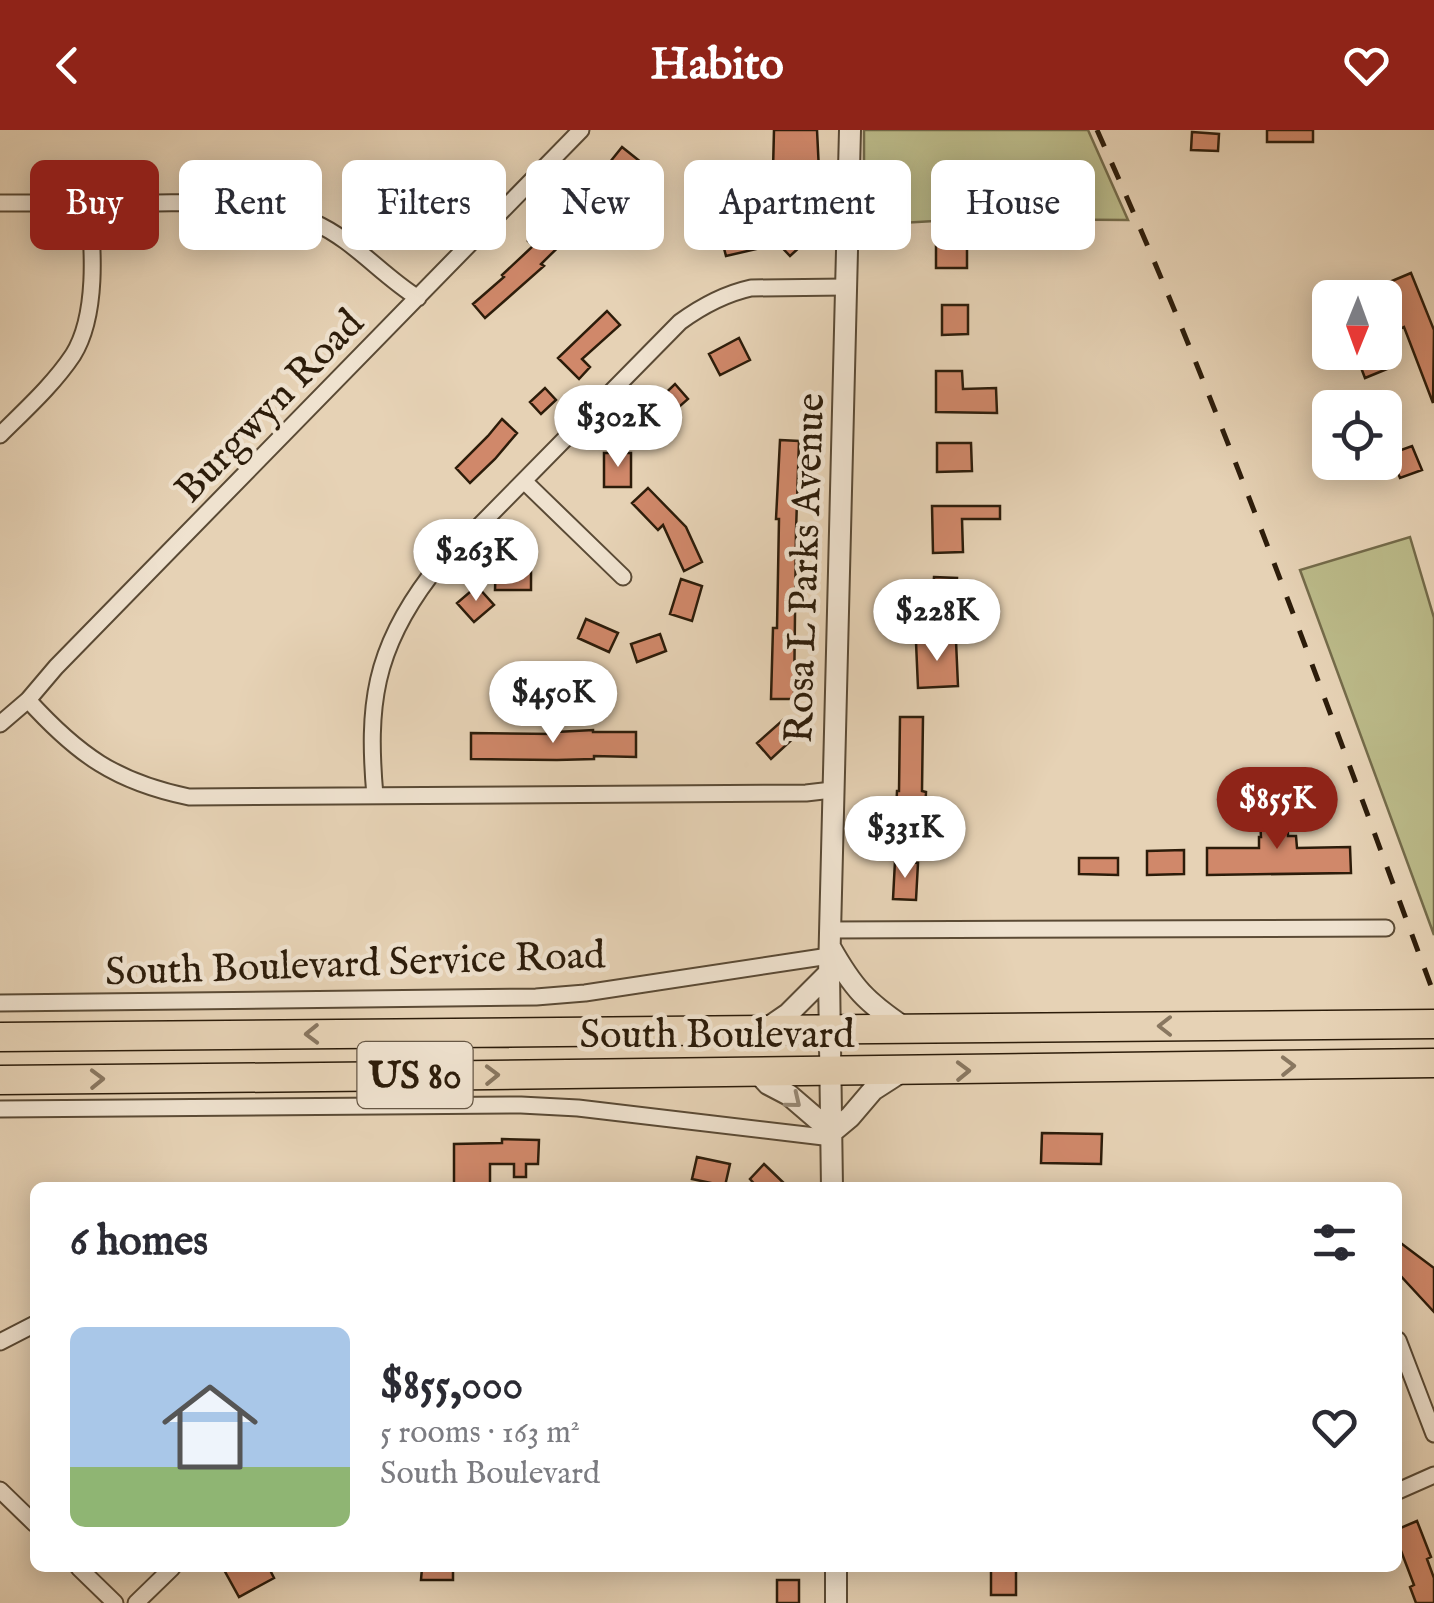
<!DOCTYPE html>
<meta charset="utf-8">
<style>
:root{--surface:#fff;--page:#f2f2f3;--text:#2b2b33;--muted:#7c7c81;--accent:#8f2418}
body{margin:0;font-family:"IM FELL English",serif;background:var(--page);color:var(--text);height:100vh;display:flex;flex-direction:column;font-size:38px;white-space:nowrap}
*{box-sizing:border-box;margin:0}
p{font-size:32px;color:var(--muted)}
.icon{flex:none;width:55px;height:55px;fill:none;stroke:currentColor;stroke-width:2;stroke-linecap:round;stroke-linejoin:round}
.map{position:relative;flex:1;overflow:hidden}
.sheet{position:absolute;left:30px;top:1052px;width:1372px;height:390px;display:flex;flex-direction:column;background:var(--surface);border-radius:15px;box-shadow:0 5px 25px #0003}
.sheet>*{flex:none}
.guide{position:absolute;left:30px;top:30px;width:1375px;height:90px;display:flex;gap:20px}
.needle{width:65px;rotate:181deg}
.fabs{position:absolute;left:1312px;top:150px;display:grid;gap:20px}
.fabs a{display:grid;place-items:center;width:90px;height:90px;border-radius:15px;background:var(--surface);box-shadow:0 5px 25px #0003;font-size:50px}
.price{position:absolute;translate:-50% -85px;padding:0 22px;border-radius:35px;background:#fff;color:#222;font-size:32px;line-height:65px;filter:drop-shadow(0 2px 5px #0008)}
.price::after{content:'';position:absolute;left:50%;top:60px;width:30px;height:22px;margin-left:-15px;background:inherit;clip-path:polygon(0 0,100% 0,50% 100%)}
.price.active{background:var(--accent);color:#fff}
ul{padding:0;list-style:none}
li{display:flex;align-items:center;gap:30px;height:250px;padding:0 40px}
li span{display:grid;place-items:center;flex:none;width:280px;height:200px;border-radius:15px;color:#555}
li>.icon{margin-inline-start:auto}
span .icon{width:120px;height:120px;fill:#fffc;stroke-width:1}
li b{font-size:42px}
h2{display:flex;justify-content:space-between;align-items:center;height:120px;padding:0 40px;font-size:42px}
.pill{padding:0 35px;border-radius:15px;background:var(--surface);box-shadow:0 5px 25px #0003;font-size:35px;line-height:90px}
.pill.active{background:var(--accent);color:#fff}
header{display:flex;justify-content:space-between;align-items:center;height:130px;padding:0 40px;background:var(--accent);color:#fff;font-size:45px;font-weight:700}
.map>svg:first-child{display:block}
.green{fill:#bbba89;stroke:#746b4a;stroke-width:2.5}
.building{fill:#d0886a;stroke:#2c1c0a;stroke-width:2.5}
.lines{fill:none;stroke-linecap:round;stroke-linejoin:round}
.minor-casing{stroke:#5a4a35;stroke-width:19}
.tertiary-casing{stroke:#5a4a35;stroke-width:24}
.trunk-casing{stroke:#2c1c0a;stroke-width:31}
.minor{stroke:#efe2cf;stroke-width:15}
.tertiary{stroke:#efe2cf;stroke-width:20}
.trunk{stroke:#e6d2b5;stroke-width:28}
.rail{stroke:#2c1c0a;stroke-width:5;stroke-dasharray:18 18;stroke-linecap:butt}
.oneway{stroke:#897760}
.oneway2{stroke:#978976}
.labels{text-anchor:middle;stroke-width:9;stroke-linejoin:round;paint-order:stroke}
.shield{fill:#efe2cf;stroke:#665745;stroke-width:2.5}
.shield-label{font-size:38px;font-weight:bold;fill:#2c1c0a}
.street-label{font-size:40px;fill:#2c1c0a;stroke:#efe2cf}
</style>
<header><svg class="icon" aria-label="back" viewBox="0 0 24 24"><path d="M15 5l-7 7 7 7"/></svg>Habito<svg class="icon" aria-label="heart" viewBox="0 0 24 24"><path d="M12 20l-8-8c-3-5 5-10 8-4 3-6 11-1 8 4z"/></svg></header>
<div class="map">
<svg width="1434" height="1473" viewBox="0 0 1434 1473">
<rect width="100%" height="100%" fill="#e6d2b5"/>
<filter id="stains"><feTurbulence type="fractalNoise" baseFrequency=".002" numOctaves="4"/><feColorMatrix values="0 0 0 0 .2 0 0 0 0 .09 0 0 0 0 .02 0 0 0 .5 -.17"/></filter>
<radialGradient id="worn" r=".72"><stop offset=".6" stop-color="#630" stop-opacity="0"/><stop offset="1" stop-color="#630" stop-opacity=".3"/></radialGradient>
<path class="green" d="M864,0H1088L1128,90L969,89L867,95L864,64Z
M1410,407L1434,488V805L1300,440Z"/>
<path class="building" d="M774,0H817L819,41L773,40Z
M1267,0H1313V12H1267Z
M1192,2L1219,4L1218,21L1191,20Z
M622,17L647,37L627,62L602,42Z
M589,53L609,75L589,93L586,90L541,134L544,136L485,188L473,174L504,147L502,145L533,116L528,111Z
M798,90L812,106L790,126L775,110Z
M760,94L765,117L726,126L720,103Z
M967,114V138H936V115Z
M1411,143L1434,200L1433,273L1404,197L1398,200L1380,156Z
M942,175H968V204L942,205Z
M607,181L620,195L582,229L590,237L579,249L558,228Z
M739,208L750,230L720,245L709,224Z
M1355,222H1380L1387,239L1365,248Z
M936,241H962L963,259L996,258L997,283L936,282Z
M675,254L688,269L639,312L627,300Z
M545,258L556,270L541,284L530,272Z
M502,289L517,303L495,329L470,353L456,338L488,306Z
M780,310L799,311L796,401L794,569H771L773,498H777L779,389H776Z
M937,313H971L972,341L937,342Z
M1412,316L1422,340L1400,348L1390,324Z
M604,323H631V357H604Z
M648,358L686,397L702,432L684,441L663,395L658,400L632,373Z
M932,376H1000V389H962L963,422L933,423Z
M496,427H531V460H495Z
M934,447L957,448L955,484L932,483Z
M681,449L702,456L692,491L670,484Z
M477,456L494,475L474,492L457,473Z
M586,489L618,503L609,522L578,508Z
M660,504L666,521L637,532L631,514Z
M956,511L958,556L918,558L916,512Z
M900,587H923L922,661L926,662L924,705L895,704L897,661H899Z
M783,590L797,605L771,629L757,613Z
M593,600V602H636V627L594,626V629L557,630L471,629V603L556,604V602Z
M1287,672L1288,706H1296L1297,718L1350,717L1351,743L1207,745V718H1259V707H1261L1259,673Z
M1184,720V744L1147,745V721Z
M1079,728H1118V745L1079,744Z
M895,731L918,733L916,770L893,769Z
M1042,1003L1102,1004L1101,1034L1041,1033Z
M502,1009L539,1010L538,1034H526V1047H514V1034H490V1055H454V1014L502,1013Z
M697,1027L730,1034L725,1056L692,1049Z
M764,1034L789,1058H758L750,1049Z
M1398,1111L1434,1138V1182L1398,1143Z
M1417,1391L1431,1427L1427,1429L1434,1448V1473H1416L1410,1457L1414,1455L1398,1413V1399Z
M223,1438H269L274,1448L239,1467Z
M422,1438H453V1450H421Z
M991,1438H1016V1465H991Z
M777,1450H799V1473H777Z"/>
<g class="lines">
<defs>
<path id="minor" d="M0,73C49,73 98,73 146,73C203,73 260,68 313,92C354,110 381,145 418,168
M0,305C25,280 53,255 73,225C98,185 93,118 89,73
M524,351L623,447
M28,570C78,625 116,652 189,667L806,663L832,660
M0,594L28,570L56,537L581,0
M375,666C367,576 374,520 430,446L680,192C702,176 724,164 751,158L846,157
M830,800L1386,798
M0,873L536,867L585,863L829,826
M0,979L521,975L578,978L832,1008
M1398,1210L1434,1304
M0,1212L35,1194
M0,1360L35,1394
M1398,1361L1434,1345
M79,1438L115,1473
M136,1473L172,1438"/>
<path id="tertiary" d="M830,817C853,858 866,872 905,898
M766,899L788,884L829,843
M757,942L768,954L789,965L832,1002L850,987L873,960L901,942
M832,1058L829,843L850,0
M836,1438V1473"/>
<path id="trunk" d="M0,907L1434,894
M0,950C478,945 956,943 1434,933"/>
</defs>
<use href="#minor" class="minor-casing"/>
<use href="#tertiary" class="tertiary-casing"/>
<use href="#trunk" class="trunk-casing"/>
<use href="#minor" class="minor"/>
<use href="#tertiary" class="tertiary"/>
<use href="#trunk" class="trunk"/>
<path class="rail" d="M1097,0C1224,282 1326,575 1434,864"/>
</g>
<defs><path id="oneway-chevron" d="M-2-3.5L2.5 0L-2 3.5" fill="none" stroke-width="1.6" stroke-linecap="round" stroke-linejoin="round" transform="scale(2.5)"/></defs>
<g class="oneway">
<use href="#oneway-chevron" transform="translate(1165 896) rotate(180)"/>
<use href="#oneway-chevron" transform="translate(312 904) rotate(179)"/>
<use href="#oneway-chevron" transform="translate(1288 936) rotate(-1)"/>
<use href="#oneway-chevron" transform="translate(963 941) rotate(-1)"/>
<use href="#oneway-chevron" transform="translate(492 945) rotate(-1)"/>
<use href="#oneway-chevron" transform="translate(97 949) rotate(-1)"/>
</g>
<use class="oneway2" href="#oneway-chevron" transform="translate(794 971) rotate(39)"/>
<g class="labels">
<rect class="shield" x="357.5" y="912" width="115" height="66" rx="8"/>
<g class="shield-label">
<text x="415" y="958">US 80</text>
</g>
<g class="street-label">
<text transform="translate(268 275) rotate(-46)" y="14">Burgwyn Road</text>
<text transform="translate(803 438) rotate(-88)" y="14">Rosa L Parks Avenue</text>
<text transform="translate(355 832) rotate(-2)" y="14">South Boulevard Service Road</text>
<text x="717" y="917">South Boulevard</text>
</g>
</g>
<rect width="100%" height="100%" filter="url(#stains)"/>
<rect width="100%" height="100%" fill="url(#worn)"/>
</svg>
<div class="fabs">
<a><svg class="needle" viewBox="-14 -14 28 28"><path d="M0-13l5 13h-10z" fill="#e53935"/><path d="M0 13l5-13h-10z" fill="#7c7c81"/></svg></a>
<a><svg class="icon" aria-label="locate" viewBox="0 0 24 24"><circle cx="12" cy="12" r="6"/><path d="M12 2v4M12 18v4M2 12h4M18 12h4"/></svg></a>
</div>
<b class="price" style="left:618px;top:340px">$302K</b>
<b class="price" style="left:476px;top:474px">$263K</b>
<b class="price" style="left:937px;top:534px">$228K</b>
<b class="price" style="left:553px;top:616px">$450K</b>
<b class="price active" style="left:1277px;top:722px">$855K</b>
<b class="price" style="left:905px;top:751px">$331K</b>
<div class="guide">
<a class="pill active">Buy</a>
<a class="pill">Rent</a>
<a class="pill">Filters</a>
<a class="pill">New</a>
<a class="pill">Apartment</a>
<a class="pill">House</a>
</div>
<section class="sheet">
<h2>6 homes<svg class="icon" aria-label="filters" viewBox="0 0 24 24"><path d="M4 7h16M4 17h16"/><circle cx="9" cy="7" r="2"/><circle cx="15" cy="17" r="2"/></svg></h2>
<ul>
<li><span style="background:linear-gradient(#a9c7e8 70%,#8fb573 0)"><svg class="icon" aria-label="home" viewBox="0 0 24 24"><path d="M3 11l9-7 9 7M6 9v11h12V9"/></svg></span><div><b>$855,000</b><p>5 rooms · 163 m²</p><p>South Boulevard</p></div><svg class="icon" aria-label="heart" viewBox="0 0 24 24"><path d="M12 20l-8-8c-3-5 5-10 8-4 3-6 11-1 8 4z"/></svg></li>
</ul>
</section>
</div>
